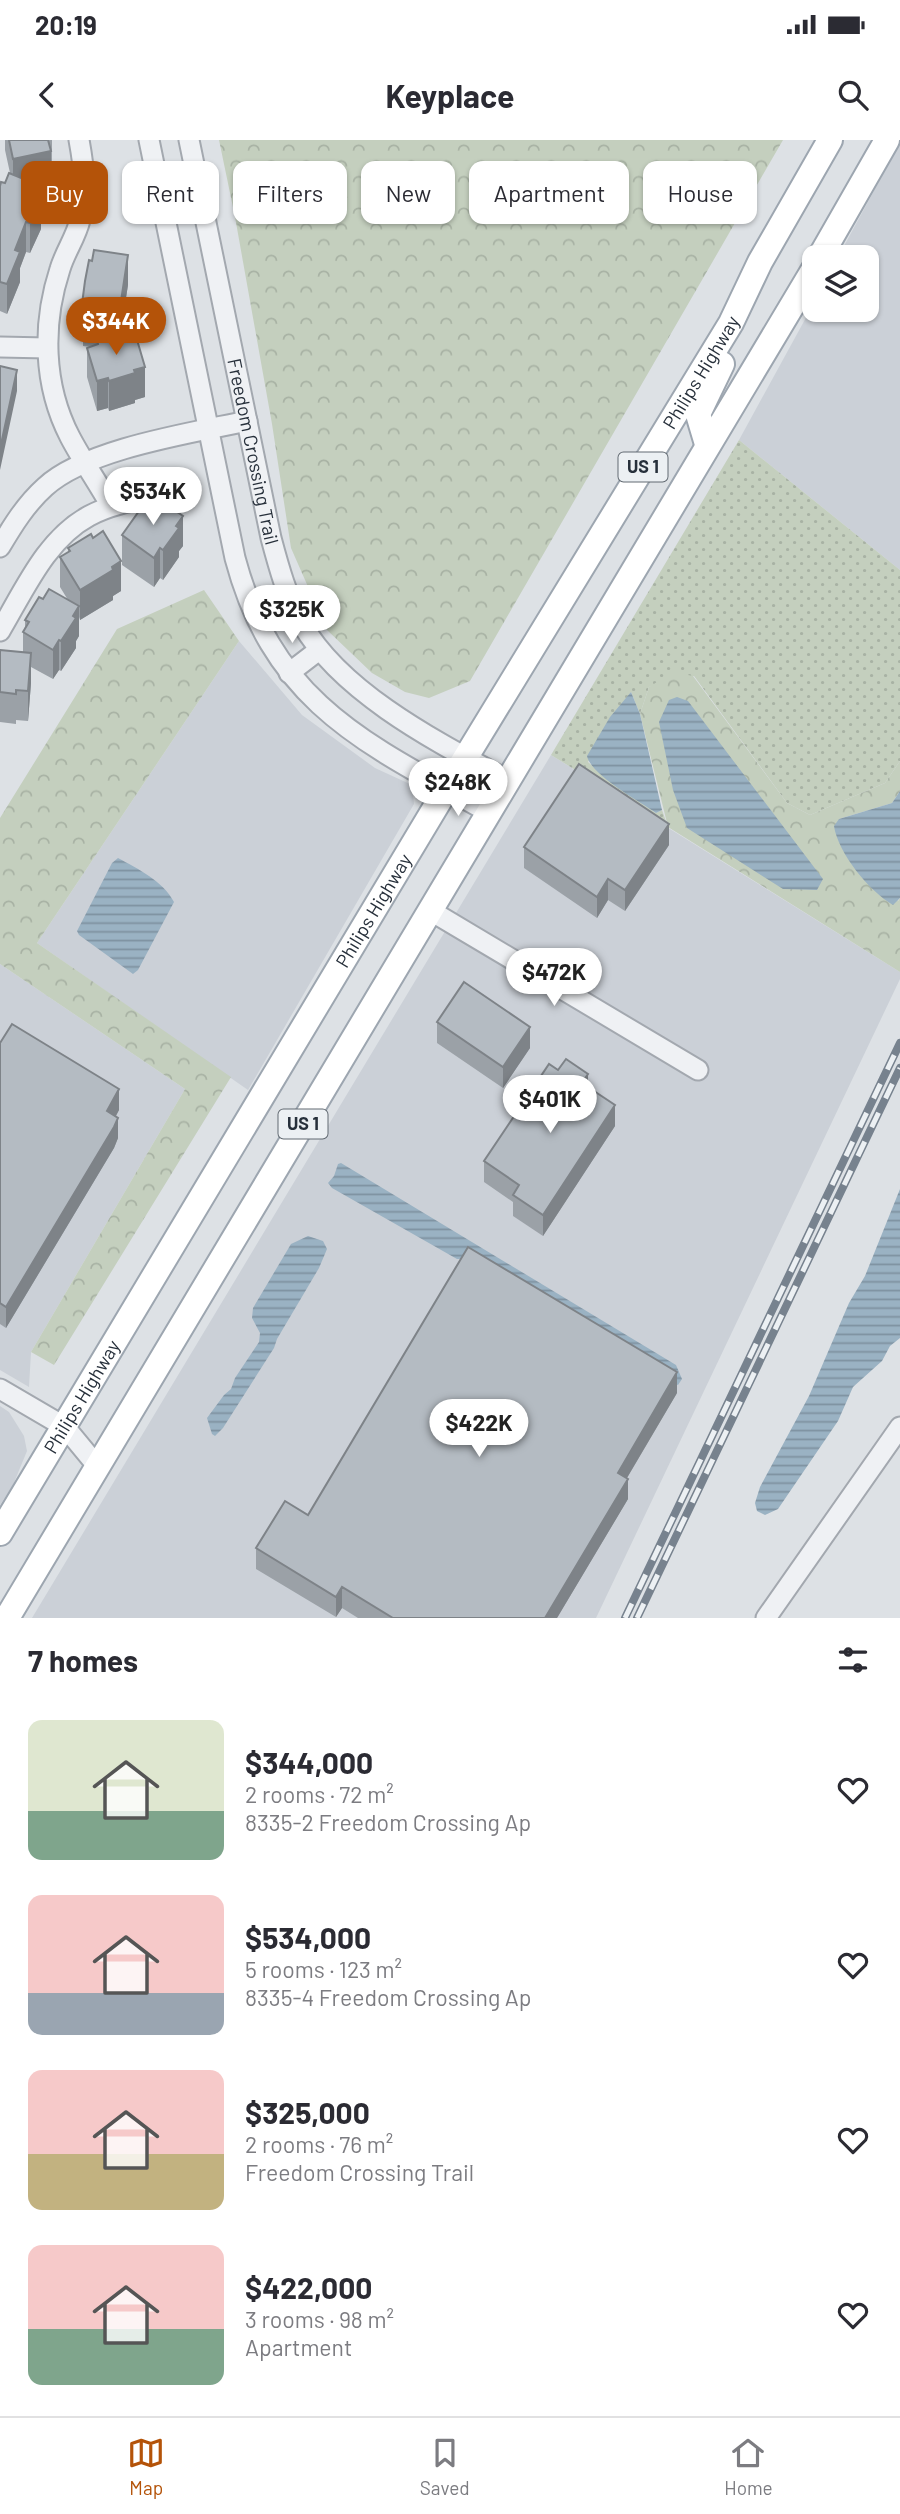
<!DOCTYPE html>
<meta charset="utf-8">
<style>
:root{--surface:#fff;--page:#f7f7f7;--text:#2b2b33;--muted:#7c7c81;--line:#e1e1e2;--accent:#b45309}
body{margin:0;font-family:Barlow,sans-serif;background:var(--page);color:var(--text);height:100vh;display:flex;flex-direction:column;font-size:26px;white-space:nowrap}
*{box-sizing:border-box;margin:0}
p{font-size:23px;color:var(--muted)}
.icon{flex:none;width:38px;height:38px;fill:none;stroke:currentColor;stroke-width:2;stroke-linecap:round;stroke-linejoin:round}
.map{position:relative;height:1478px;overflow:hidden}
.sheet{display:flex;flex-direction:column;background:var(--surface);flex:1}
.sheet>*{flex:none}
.top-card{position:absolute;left:21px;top:21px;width:859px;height:63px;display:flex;gap:14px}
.tools{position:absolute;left:802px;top:105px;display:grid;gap:14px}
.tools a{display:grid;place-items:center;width:77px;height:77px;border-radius:14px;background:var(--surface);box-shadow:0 2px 5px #0004;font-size:35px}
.price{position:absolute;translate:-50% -60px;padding:0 16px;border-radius:24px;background:#fff;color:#222;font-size:23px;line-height:46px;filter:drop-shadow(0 2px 4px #0008)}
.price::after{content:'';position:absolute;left:50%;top:42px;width:21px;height:16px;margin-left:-10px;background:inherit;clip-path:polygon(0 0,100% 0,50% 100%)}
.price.on{background:var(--accent);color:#fff}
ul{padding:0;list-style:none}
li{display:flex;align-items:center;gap:21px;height:175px;padding:0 28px}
li span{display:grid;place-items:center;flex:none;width:196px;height:140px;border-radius:14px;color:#555}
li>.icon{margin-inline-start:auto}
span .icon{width:84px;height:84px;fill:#fffc;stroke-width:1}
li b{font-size:30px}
h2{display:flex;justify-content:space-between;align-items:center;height:84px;padding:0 28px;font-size:30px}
.chip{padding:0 24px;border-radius:14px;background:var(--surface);box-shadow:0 2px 5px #0004;font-size:24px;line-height:63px}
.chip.on{background:var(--accent);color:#fff}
.status{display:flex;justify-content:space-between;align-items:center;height:49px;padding:0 35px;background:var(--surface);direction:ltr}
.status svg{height:19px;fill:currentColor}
header{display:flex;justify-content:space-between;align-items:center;height:91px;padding:0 28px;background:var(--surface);font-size:32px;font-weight:700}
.tab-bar{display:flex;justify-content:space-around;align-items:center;height:98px;border-top:2px solid var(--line);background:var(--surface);font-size:19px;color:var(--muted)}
.tab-bar a{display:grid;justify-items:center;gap:4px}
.tab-bar .on{color:var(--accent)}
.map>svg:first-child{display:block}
.built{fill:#cbd0d7}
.grass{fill:url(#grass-dots)}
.forest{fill:url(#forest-crowns)}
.water{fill:url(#water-rules)}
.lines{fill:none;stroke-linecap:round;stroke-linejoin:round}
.minor-casing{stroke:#a3a8af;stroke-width:23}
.major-casing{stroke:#9da6b0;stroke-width:28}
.minor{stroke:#eff1f4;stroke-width:19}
.major{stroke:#fff;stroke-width:24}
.rail-casing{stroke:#77828e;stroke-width:8}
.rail{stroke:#ecf0f3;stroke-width:5;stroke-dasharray:16;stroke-linecap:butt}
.wall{fill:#9ba1a7}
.shaded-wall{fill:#7e8388}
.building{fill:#b4bbc2;stroke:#7e8388;stroke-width:2}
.labels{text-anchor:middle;stroke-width:6;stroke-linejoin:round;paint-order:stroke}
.shield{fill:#ecf0f3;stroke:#626a72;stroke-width:2}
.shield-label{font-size:18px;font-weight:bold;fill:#27303b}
.street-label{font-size:19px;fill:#27303b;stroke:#ecf0f3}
</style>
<div class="status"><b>20:19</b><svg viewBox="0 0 49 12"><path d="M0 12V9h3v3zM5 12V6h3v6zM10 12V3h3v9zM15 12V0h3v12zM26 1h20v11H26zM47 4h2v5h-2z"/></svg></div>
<header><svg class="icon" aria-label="back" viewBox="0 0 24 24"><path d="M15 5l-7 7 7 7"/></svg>Keyplace<svg class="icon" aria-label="search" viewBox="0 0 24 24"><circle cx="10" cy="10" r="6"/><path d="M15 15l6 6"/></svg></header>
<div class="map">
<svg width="900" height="1478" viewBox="0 0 900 1478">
<defs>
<pattern id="grass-dots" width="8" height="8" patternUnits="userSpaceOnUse" patternTransform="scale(1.75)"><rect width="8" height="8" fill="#c4cfbe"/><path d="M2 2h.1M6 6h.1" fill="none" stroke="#a8b2a4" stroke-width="1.8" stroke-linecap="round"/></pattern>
<pattern id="forest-crowns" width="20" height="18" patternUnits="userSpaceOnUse" patternTransform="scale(1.75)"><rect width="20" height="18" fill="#c4cfbe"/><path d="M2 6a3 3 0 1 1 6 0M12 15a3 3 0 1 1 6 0" fill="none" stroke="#a8b2a4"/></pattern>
<pattern id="water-rules" width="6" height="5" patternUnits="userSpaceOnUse" patternTransform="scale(1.75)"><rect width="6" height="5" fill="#9ab2c3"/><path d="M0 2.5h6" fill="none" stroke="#7e91a0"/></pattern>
</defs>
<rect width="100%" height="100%" fill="#dde1e5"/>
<path class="built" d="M900,3V430L739,300L814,163V170H866V117H838Z
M239,501L302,575L375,628L412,645L414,664L248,950L37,803Z
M551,615L900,832V839L596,1478H32Z
M0,824L185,949L31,1212L29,1247L0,1230Z
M0,1266L9,1272L24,1296L27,1311L13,1345L0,1365Z"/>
<path class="grass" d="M739,300L900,430V621L885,643L810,675L787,663L694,536L649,547L640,574L631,552L588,622L608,640L656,673L662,670L668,687L551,615Z"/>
<path class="forest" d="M219,0H783L470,541L429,558L405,552L372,533L327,490L291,408L272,284L235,77Z
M204,450L239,501L37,803L231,937L54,1225L31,1212L185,949L0,824V678L117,489Z
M673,532L693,536L787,663L810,675L885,643L900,621V651L892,663L839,679L898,761L900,758V832L668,687L640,574L649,547Z"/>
<path class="water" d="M631,552L640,574L662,670L656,673C639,661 591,635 587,616L610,577Z
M677,557L688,561L823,739L817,750L783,749L687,688L673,650L659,582L669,560Z
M900,651V758L893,765C869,751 838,713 834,686L839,679L892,663Z
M118,718C138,729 163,741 174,762L138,830L133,834L79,795L77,791L112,723Z
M341,1023L676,1225L682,1239L678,1245L654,1236L463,1119H457L332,1048L328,1043L334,1036L338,1024Z
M900,1049V1198L890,1206L882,1221L853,1247L838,1281L778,1369L765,1375L757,1371L755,1363L760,1347L809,1256L849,1163L865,1136Z
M308,1096L323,1101L327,1109L319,1128L277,1199L274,1208L223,1288L215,1296L212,1294L207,1278L224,1255L231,1249L235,1238L259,1202L260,1193L252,1178L253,1168L291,1104Z"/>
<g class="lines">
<defs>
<g id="minor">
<path d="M79,0C84,27 87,53 80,80C76,97 65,112 60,129C42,184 43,245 70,297C82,320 98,343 111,366"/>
<path d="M149,0L235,418C274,565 367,604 490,673"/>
<path id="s1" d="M189,0L271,398C279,428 287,457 302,484C342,554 439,603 509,641"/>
<path d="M0,207L47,208"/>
<path d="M0,407C13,385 26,364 45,347C86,309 191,293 247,281"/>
<path d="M0,491C24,451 46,399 89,376C111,364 137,360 162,355"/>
<path d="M289,533L319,510"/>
<path d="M431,771L698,930"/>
<path d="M0,1249L65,1287L98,1327"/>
<path d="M766,1478L900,1287"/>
</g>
<g id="major">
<path d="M820,117L887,0"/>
<path d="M707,304L698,274L722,224"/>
<path id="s2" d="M0,1393L447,648L731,183L760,122L830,0"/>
<path d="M7,1478L814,129"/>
</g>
</defs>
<use href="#minor" class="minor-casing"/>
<use href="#major" class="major-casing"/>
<use href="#minor" class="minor"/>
<use href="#major" class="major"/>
<defs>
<path id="rail" d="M625,1478L900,903
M637,1478L900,928"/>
</defs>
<use href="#rail" class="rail-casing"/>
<use href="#rail" class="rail"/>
</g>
<path class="wall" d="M5,0H52V28L51,29V41L35,44L41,76V89L30,113L26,112L20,128V142L7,174L0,171V46L5,43L10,33L5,10Z
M128,145L125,164L124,196L145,257L135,260V263L109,271L108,268L97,271L87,237V208L90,207L83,206V194H82V164Z
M122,395L183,406L179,411V417L163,440L160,438L154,447L122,425Z
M68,408L121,451L113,456V460L80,480L79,477V496L76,501V508L61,531L59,530L53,539L31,527V543L28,581L16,580V584L0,582V510L23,512V492L25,487V480L43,459L68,460L60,447V417L68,413Z
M669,705L625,771L608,760L597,778L524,728V707Z
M437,882L530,908L503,948L437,903Z
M0,903L119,970L116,976L118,998L114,1008L6,1188L0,1184Z
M558,930L588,947L615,986L543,1096L513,1076V1062L484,1042V1021Z
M677,1253L627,1338L628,1359L557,1478H358L342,1468L336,1477L256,1429V1408L308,1375Z"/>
<path class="shaded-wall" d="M51,11V41L13,48V19Z
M41,46V89L30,113V83L37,57Z
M26,82V112L20,128V142L7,174V144L15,110Z
M128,115V145L125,164V191L122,212L121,161Z
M145,227V257L135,260V263L109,271V241L134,230Z
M17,230V251L0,330V309Z
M108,238V268L97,271V241Z
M183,376V406L179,411V417L163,440V410L176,386Z
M160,408V438L154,447V418Z
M121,421V451L113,456V460L80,480V450Z
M79,466V496L76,501V508L61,531V501L73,476Z
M59,500V530L53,539V510Z
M31,513V543L28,581V551Z
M669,684V705L625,771V750Z
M608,739V760L597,778V757Z
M530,887V908L503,948V927Z
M588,934V954L582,943Z
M119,949V970L107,992V971Z
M615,965V986L543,1096V1075Z
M118,978V998L114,1008L6,1188V1167Z
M677,1232V1253L618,1353V1333Z
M628,1339V1359L557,1478H545Z
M342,1447V1468L336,1477V1457Z"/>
<path class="building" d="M9,0H48L51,11L13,19Z
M9,33L41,46L37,57L41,59L30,83L26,82L15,110L20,112L7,144L0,142V46L1,42L5,43Z
M94,110L128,115L121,161H125L122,182L83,176L85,165L82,164L85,141L89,120L92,121Z
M135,193L145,227L134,230L135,233L109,241L108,238L97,241L87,208L98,204L97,200L121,194L120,198Z
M0,226L17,230L0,309Z
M154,356L183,376L176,386L179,388L163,410L160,408L154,418L122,395L144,364L147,366Z
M103,391L121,421L112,427L113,430L80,450L60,417L70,411L68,408L91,394L93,398Z
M49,449L79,466L73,476L76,478L61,501L59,500L53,510L23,492L29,482L25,480L39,457L43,459Z
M0,510L31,513L28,551L16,550V554L0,552Z
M579,624L669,684L625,750L608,739L597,757L524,707Z
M464,842L530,887L503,927L437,882Z
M12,884L119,949L107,971L118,978L114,987L6,1167L0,1163V903Z
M566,919L588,934L582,943L615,965L543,1075L513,1055L519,1045L484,1021L549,924L558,930Z
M468,1107L677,1232L618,1333L628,1339L545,1478H393L342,1447L336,1457L256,1408L285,1361L308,1375Z"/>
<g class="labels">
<g class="shield">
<rect x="618.5" y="312.5" width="49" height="29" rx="5"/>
<rect x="278.5" y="969.5" width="49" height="29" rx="5"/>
</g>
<g class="shield-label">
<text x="643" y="333">US 1</text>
<text x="303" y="990">US 1</text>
</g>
<g class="street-label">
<text dy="7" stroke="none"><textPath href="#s2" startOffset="1356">Philips Highway</textPath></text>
<text dy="7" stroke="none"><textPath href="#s1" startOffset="318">Freedom Crossing Trail</textPath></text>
<text dy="7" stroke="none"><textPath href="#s2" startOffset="726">Philips Highway</textPath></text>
<text dy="7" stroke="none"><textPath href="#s2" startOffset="159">Philips Highway</textPath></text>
</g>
</g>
</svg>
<div class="tools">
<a><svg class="icon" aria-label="layers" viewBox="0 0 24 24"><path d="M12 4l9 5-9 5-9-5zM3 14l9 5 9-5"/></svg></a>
</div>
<b class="price on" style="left:116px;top:217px">$344K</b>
<b class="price" style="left:153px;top:387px">$534K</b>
<b class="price" style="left:292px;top:505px">$325K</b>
<b class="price" style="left:458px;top:678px">$248K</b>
<b class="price" style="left:554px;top:868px">$472K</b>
<b class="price" style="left:550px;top:995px">$401K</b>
<b class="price" style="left:479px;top:1319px">$422K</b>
<div class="top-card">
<a class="chip on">Buy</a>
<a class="chip">Rent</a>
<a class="chip">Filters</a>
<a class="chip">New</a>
<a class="chip">Apartment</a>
<a class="chip">House</a>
</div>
</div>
<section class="sheet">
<h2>7 homes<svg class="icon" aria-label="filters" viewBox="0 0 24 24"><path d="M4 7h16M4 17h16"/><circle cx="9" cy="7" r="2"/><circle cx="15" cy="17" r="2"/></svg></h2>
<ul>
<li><span style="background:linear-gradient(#dfe7d0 65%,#7fa58c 0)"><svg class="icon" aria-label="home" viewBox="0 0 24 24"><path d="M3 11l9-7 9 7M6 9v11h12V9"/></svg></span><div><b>$344,000</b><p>2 rooms · 72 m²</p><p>8335-2 Freedom Crossing Ap</p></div><svg class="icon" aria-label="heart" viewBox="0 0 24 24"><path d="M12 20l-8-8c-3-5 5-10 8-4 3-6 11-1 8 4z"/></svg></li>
<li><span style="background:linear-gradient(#f6c9c9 70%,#9aa5b1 0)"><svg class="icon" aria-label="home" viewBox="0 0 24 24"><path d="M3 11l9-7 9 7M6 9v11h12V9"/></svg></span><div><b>$534,000</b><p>5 rooms · 123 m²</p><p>8335-4 Freedom Crossing Ap</p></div><svg class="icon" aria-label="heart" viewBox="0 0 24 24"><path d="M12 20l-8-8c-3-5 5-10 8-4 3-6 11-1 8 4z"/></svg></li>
<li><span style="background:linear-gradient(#f6c9c9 60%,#c2b280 0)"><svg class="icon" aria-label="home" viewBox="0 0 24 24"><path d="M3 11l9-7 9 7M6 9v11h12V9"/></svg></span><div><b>$325,000</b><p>2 rooms · 76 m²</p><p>Freedom Crossing Trail</p></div><svg class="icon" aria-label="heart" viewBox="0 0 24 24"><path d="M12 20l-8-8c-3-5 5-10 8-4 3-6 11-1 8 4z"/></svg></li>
<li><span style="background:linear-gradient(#f6c9c9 60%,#7fa58c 0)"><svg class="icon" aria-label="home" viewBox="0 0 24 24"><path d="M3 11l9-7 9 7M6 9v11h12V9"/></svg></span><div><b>$422,000</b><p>3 rooms · 98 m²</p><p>Apartment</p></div><svg class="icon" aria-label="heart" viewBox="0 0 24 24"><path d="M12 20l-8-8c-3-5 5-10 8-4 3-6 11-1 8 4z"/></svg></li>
</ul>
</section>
<nav class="tab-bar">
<a class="on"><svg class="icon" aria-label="map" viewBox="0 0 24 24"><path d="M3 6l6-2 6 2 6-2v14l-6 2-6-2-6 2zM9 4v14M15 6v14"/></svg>Map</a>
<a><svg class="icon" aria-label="saved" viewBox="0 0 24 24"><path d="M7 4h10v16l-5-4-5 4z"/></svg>Saved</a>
<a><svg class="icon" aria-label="home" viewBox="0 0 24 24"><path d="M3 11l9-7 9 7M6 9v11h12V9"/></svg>Home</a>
</nav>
